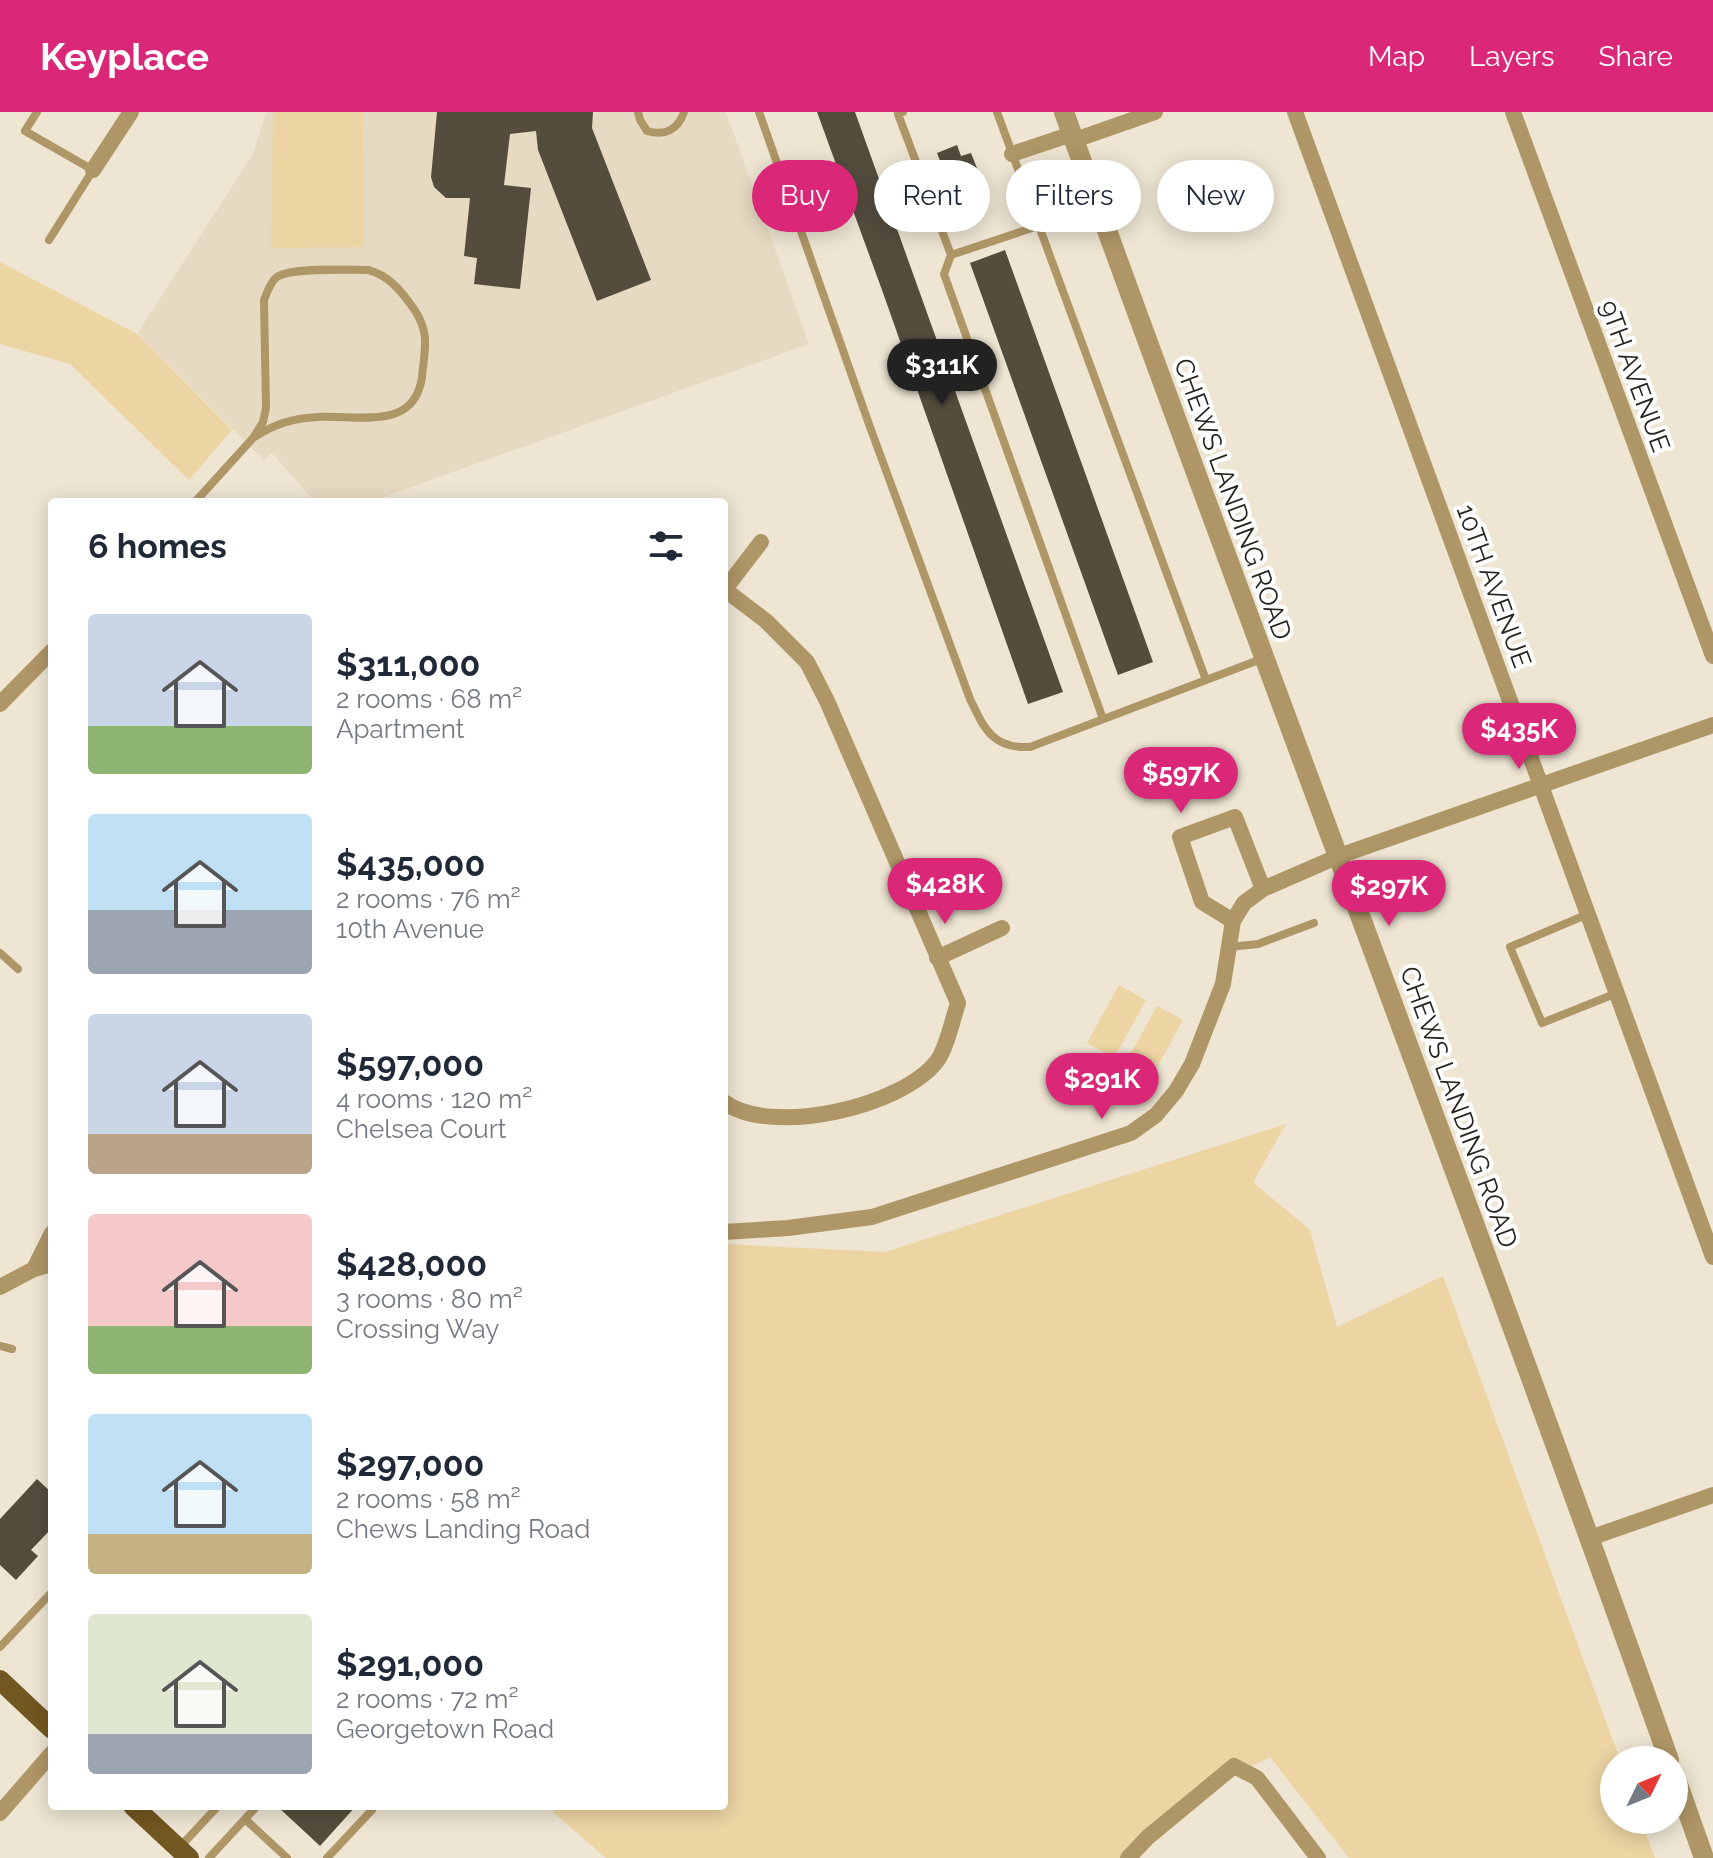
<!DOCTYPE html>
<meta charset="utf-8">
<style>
:root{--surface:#fff;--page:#f2f2f3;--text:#1f2937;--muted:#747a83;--accent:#db2777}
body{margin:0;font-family:Raleway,sans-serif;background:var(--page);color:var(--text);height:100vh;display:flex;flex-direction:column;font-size:30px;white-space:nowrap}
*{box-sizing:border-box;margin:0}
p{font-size:26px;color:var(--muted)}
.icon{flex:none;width:44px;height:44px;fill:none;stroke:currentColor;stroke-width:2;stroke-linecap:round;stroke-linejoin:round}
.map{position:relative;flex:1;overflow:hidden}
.panel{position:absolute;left:48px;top:386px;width:680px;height:1312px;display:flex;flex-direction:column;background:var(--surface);border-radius:8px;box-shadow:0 4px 20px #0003}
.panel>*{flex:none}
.guide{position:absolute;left:752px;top:48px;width:760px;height:72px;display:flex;gap:16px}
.needle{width:52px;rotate:47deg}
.buttons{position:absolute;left:1600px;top:1634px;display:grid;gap:16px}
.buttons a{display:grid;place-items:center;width:88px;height:88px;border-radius:50%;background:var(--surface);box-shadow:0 4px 20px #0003;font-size:40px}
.price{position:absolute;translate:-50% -68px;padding:0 18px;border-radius:28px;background:var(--accent);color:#fff;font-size:26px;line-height:52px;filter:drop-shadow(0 2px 4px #0008)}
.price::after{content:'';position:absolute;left:50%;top:48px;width:24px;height:18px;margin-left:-12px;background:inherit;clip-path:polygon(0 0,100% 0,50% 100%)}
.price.selected{background:#222;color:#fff}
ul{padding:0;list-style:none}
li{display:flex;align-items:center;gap:24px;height:200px;padding:0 40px}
li span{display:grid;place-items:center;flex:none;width:224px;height:160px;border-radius:8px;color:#555}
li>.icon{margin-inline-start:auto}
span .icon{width:96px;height:96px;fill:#fffc;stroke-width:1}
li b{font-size:34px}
h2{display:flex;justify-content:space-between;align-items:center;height:96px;padding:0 40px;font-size:34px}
.pill{padding:0 28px;border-radius:36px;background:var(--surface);box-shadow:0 4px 20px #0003;font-size:28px;line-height:72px}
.pill.selected{background:var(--accent);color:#fff}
header{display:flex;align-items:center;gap:48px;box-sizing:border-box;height:112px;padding:0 40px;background:var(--accent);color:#fff}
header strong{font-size:38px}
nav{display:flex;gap:44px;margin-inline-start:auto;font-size:28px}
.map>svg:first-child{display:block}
.built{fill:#e7dac2}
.green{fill:#edd4a3}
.building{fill:#544d3e}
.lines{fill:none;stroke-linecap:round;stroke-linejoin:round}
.service{stroke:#af9667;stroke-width:8}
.minor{stroke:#af9667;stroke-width:16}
.tertiary{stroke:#af9667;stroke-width:20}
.primary{stroke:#715720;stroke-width:20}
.labels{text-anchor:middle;stroke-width:8;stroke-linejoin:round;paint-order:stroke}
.street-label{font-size:26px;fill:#27231d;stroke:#fff}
</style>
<header>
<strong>Keyplace</strong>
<nav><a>Map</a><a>Layers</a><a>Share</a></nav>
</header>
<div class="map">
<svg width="1713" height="1746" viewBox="0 0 1713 1746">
<rect width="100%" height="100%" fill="#eee5d3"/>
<path class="built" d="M266,0H726L809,232L370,390H315L272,341L264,348L137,222L253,42Z"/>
<path class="green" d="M273,0H363L364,135L271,136Z
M0,150L137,222L232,318L189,368L70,252L0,232Z
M1119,873L1146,888L1114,946L1087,931Z
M1157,894L1183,908L1151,966L1125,952Z
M1286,1012L1253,1070L1310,1118L1337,1215L1443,1164L1620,1648H1614V1708H1641L1655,1746H1349L1270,1645L1183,1689L1125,1746H606L554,1701L553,1694H724V1132L885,1140Z"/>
<path class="building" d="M437,0H593L592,16L651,168L597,189L538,38L536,19L510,22L504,73L531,76L520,177L474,172L477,146L464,144L470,86H446L434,75L431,65Z
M817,0H855L1063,580L1028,592L882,178Z
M957,33L961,44L971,41L982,69L971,73L975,84L956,91L937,41Z
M1005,138L1153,550L1118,563L970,151Z
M37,1367L52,1381V1416L31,1438L38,1444L16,1468L0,1453V1407Z
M277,1694H356L320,1734Z"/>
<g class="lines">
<path class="service" d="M37,0L25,19L93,58L49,128
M638,0L640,8L647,19C665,24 678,18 684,0
M759,0L870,315L970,587C984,616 992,637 1030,635L1264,546
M903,0L898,2L951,143L1038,114
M997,0L1206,568
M951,143L944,162L1103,607
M195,390L253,326L263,310L266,296L264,188C267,181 270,170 277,165C291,155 349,158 368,158C389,163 402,180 414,197C428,218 426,232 423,256C422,262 422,269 420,274C408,319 351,302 317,305C294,306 272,313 253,326
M1588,802L1510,835L1542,911L1617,881
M1230,835L1258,832L1314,811
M0,841L18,857
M0,1234L12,1237
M0,1535L52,1480
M245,1707L287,1746
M179,1736L218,1694
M209,1746L257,1694
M327,1746L372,1698"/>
<path class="minor" d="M1295,0L1713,1145
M1513,0L1713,544
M1075,28L1155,0
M1012,42L1072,22
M93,58L131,0
M724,477L766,509L807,550L827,589L958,891C953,906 946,938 937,949C902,995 771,1025 724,990
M725,477L761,430
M0,592L52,539
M1233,809L1202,790L1180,725L1235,705L1263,777
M937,846L1002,816
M724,1120L788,1116L872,1105L1131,1021L1156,1003L1176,979L1192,952L1223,872L1233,809L1244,791L1263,777L1339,744L1713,613
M34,1157L52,1121
M0,1175L34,1157L52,1152
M1590,1426L1713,1383
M0,1701L52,1641
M1128,1746L1148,1725L1234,1654L1257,1666L1318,1746"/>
<path class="tertiary" d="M1064,0C1263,551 1473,1097 1669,1648
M1674,1661L1704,1746"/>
<path class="primary" d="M0,1568L52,1617
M133,1694L189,1746"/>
</g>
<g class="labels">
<g class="street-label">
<text transform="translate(1635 264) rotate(70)" y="9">9TH AVENUE</text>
<text transform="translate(1233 387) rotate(70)" y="9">CHEWS LANDING ROAD</text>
<text transform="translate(1494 474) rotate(70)" y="9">10TH AVENUE</text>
<text transform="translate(1459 995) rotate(70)" y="9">CHEWS LANDING ROAD</text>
</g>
</g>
</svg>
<div class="buttons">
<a><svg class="needle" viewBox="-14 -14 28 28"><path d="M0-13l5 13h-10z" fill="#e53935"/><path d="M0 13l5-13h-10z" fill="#747a83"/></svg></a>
</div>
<b class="price selected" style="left:942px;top:295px">$311K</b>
<b class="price" style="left:1519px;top:659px">$435K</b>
<b class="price" style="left:1181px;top:703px">$597K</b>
<b class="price" style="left:945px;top:814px">$428K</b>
<b class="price" style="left:1389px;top:816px">$297K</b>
<b class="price" style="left:1102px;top:1009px">$291K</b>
<div class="guide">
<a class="pill selected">Buy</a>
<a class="pill">Rent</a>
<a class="pill">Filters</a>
<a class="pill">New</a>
</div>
<section class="panel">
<h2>6 homes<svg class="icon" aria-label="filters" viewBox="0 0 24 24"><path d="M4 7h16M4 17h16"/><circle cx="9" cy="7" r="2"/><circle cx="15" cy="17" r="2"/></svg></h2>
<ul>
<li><span style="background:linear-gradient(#c9d6e8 70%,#8fb573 0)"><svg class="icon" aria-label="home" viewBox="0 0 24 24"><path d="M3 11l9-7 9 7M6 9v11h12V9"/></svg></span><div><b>$311,000</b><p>2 rooms · 68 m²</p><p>Apartment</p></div></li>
<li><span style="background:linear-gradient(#bfe0f5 60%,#9aa5b1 0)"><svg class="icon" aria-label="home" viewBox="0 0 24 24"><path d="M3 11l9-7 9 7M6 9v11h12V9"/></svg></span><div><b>$435,000</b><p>2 rooms · 76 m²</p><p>10th Avenue</p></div></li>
<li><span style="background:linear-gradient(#c9d6e8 75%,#b9a48a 0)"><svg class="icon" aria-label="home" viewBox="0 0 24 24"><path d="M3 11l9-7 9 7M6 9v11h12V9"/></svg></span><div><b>$597,000</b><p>4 rooms · 120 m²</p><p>Chelsea Court</p></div></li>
<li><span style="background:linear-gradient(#f6c9c9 70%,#8fb573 0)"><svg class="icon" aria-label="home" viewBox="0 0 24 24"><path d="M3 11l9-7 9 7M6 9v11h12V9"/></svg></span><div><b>$428,000</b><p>3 rooms · 80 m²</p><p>Crossing Way</p></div></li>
<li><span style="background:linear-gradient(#bfe0f5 75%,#c2b280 0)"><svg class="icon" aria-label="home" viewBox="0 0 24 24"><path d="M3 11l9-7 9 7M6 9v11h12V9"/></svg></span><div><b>$297,000</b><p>2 rooms · 58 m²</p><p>Chews Landing Road</p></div></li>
<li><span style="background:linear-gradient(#dfe7d0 75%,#9aa5b1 0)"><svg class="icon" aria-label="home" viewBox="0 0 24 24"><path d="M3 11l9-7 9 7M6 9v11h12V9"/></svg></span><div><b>$291,000</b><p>2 rooms · 72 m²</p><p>Georgetown Road</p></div></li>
</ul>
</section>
</div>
